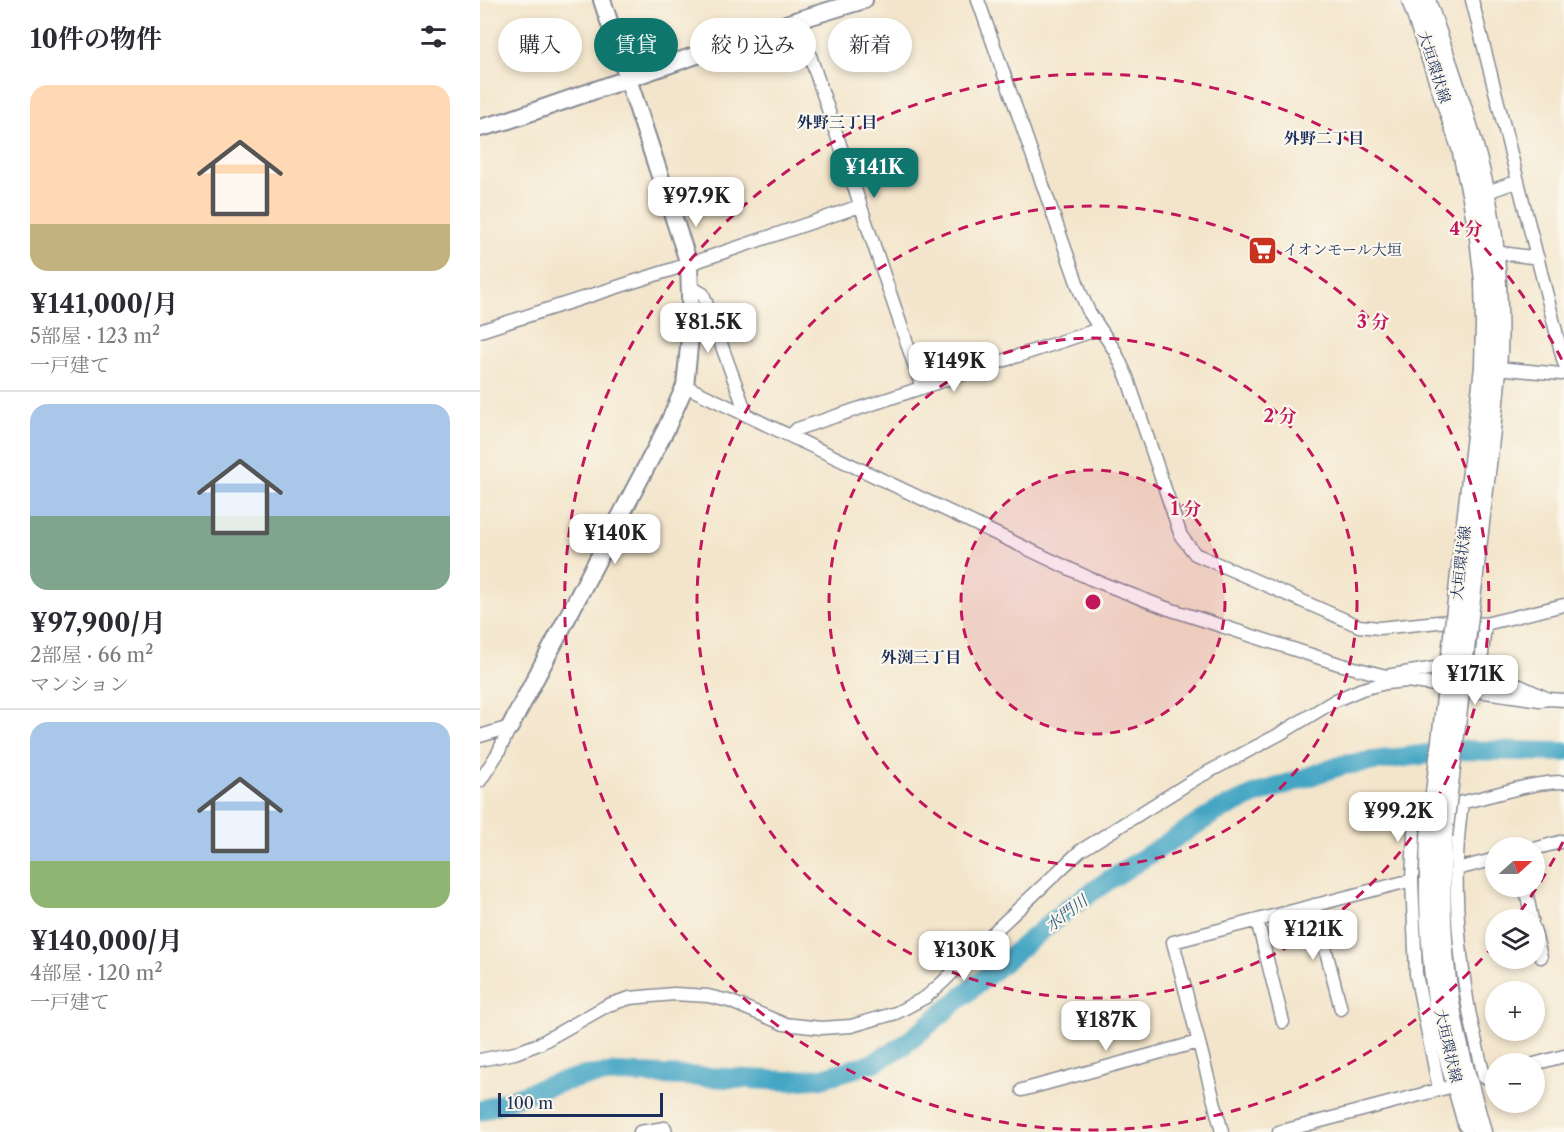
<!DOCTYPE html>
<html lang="ja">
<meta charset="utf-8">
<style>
:root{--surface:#fff;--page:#f2f2f3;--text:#2b2b33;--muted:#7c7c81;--line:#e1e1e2;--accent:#0f766e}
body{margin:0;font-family:"Libre Caslon Text","Noto Serif JP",serif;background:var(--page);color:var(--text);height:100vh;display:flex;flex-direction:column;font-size:22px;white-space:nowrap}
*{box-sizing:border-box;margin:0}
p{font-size:20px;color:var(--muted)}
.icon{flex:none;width:33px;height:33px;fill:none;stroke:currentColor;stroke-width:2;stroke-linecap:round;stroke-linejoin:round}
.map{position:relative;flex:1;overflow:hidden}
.side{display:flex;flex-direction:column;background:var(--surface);width:480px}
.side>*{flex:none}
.hud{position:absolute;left:18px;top:18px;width:570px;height:54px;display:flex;gap:12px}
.needle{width:39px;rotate:69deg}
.buttons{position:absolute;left:1005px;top:837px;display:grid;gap:12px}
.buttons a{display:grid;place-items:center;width:60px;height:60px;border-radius:50%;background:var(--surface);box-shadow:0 3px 9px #0003;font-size:30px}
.scale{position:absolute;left:18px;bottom:15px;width:165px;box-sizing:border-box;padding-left:6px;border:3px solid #1b2f5e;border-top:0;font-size:16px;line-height:21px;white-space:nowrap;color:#1b2f5e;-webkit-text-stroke:4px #fbf7ec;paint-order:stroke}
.price{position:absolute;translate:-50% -51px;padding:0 14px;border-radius:12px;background:#fff;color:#222;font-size:20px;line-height:39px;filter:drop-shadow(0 2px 3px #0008)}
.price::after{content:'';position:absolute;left:50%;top:36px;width:18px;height:14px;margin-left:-9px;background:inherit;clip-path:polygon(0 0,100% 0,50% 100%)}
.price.current{background:var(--accent);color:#fff}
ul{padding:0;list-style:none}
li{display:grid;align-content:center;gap:12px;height:318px;padding:0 30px}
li+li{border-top:2px solid var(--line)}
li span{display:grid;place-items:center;height:186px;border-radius:18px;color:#555}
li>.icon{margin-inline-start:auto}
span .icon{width:108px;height:108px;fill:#fffc;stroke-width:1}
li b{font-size:26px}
h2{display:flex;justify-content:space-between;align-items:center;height:72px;padding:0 30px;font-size:26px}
.pill{padding:0 21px;border-radius:27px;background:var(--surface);box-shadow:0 3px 9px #0003;font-size:21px;line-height:54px}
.pill.current{background:var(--accent);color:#fff}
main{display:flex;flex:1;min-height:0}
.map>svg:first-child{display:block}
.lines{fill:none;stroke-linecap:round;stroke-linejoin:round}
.river{stroke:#44a6c4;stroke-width:20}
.street-casing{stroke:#878a94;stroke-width:15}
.secondary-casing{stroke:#878a94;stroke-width:20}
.primary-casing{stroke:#878a94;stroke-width:21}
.street{stroke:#fff;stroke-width:12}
.secondary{stroke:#fff;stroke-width:16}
.primary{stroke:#fff;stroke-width:18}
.primary-bridge-casing{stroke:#878a94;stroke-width:21;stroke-linecap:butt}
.primary-bridge{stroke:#fff;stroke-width:18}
.ring{fill:none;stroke:#c2185b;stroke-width:3;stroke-dasharray:10 8}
.labels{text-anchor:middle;stroke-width:4.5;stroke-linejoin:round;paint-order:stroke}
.street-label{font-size:15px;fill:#1b2f5e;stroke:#fbf7ec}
.poi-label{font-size:15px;fill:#1b2f5e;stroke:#fbf7ec;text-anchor:start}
.neighbourhood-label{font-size:16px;font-weight:bold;fill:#1b2f5e;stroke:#fbf7ec}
.water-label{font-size:16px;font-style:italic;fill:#295982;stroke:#fbf7ec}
.centre{fill:#c2185b;stroke:#fbf7ec;stroke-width:3}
.ring-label{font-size:18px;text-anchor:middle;font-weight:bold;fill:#c2185b;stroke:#fbf7ec;stroke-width:4.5;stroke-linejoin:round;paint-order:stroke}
</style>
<main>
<section class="side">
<h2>10件の物件<svg class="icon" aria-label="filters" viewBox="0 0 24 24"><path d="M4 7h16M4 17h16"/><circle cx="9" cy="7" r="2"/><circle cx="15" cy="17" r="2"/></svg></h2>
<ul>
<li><span style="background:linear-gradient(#ffd9b3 75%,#c2b280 0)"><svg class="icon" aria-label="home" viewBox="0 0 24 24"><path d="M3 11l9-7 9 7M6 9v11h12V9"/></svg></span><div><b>¥141,000/月</b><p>5部屋 · 123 m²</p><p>一戸建て</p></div></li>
<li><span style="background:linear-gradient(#a9c7e8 60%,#7fa58c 0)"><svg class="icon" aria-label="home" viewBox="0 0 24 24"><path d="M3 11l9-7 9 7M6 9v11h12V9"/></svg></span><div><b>¥97,900/月</b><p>2部屋 · 66 m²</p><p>マンション</p></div></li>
<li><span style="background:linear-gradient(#a9c7e8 75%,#8fb573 0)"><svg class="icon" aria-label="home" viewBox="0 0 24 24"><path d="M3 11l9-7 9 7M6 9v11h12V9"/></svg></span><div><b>¥140,000/月</b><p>4部屋 · 120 m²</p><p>一戸建て</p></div></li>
</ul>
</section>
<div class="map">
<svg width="1084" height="1132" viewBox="0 0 1084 1132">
<rect width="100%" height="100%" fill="#fbf7ec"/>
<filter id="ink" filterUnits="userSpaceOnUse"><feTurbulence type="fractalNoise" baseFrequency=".0167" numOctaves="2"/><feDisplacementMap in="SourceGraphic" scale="12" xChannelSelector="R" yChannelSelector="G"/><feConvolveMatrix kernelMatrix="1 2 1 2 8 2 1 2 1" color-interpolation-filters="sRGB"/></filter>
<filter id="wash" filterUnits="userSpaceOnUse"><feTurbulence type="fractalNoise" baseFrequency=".008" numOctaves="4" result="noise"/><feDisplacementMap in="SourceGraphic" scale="24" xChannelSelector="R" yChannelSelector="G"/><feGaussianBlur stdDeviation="1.35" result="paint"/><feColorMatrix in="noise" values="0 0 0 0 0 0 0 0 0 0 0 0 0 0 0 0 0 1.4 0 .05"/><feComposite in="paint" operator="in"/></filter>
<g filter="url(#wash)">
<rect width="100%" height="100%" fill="#f3e5cb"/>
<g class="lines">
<path class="river" d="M0,1111L61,1088L104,1076L139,1073L310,1081L342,1078L393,1063L423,1046L586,910L629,880L736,812L774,795L863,765L979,750L1084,752"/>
</g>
</g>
<g filter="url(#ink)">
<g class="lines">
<defs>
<path id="street" d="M498,0L601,294L609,312L635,351L647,377L701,536L715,554L879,626L899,628L968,621L1005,624L1084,605
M992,0L1084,363
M318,20L442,388
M1005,193L1038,181
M1014,252L1058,258
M211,287L223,294L265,410L264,414
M0,331L209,264L380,206
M1017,368L1081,374L1084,373
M205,386L611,579L686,608L859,664L906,676L955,668L1000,674
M310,436L317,429L613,331L619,327
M1005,624L1000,674L1027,680L1064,697
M0,736L30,727
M0,781L18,753L30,727
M982,803C972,869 977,939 988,1005C992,1029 999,1053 1004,1077
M935,807L932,880L936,974L959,1089
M914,809C937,807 961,807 984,802C1017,795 1050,782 1084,782
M1054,849L1084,841
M977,869L1016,859
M1045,886L1052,920
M834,905L861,1009
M777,920L803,1022
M1054,929L1061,957
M0,1060L35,1053L59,1044L128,1005L150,998L194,994L228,996L249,1001L304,1024L341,1028L371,1026L416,1013L446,997L463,982L497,948L600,851L717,778L798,735L856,700L882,689L906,683L927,681L1060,700L1069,699L1084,700
M1054,1064L1084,1056
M542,1090L718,1042
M160,1132L185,1128L186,1132
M742,1132L693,942L932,880
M799,1132L966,1088"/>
<path id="secondary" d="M0,128L26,121L318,20L384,0
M30,727L186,429L205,386L211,327L209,264L122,0"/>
<path id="primary" d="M931,0L981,148L992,198L999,238L1004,281L1005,324L1004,367L986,522
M946,0C974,83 1007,167 1015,255C1018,292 1020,331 1017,369C1013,420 1006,472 1000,523
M963,836C959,900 962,966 975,1029C982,1063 993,1098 1002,1132
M950,837C947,902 950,966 962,1030C968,1062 979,1093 987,1124"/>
</defs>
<use href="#street" class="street-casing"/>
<use href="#secondary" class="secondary-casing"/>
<use href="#primary" class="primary-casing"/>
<use href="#street" class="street"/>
<use href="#secondary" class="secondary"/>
<use href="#primary" class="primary"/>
<defs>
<path id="primary-bridge" d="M963,836L1000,523
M950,837L986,522"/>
</defs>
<use href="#primary-bridge" class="primary-bridge-casing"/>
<use href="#primary-bridge" class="primary-bridge"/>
</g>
</g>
<circle cx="613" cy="602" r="132" fill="#c2185b" fill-opacity=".12"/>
<g class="ring">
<circle cx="613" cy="602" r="132"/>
<circle cx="613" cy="602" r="264"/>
<circle cx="613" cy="602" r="396"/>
<path d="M1083 842A528 528 0 0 1 1037 916M1014 945A528 528 0 1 1 1083 362"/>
</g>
<defs>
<symbol id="supermarket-square" viewBox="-11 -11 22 22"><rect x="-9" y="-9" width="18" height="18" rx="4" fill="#c8321e" stroke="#fbf7ec"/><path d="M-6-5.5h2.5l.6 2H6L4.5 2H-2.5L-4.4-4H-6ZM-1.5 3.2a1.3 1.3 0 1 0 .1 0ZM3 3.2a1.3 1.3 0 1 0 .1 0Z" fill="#fff"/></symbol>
</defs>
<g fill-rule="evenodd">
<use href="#supermarket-square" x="766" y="234" width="33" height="33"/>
</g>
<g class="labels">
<g class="street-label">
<text transform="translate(954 67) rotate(72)" y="5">大垣環状線</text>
<text transform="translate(981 563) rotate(-83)" y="5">大垣環状線</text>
<text transform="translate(968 1046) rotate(77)" y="5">大垣環状線</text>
</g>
<g class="poi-label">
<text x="803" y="255">イオンモール大垣</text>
</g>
<g class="neighbourhood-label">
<text x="357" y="128">外野三丁目</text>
<text x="844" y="144">外野二丁目</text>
<text x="441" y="663">外渕三丁目</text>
</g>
<g class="water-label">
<text transform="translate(586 913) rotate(-37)" y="6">水門川</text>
</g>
</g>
<circle cx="613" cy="602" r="9" class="centre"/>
<g class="ring-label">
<text x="986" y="235">4 分</text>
<text x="893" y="328">3 分</text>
<text x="800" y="422">2 分</text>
<text x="706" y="515">1 分</text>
</g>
</svg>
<div class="buttons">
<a><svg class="needle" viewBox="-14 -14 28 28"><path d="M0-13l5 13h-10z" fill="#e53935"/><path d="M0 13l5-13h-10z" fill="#7c7c81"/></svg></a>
<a><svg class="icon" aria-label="layers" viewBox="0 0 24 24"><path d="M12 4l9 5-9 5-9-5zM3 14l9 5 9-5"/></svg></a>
<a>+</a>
<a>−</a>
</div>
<div class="scale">100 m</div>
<b class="price current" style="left:394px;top:199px">¥141K</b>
<b class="price" style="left:216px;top:228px">¥97.9K</b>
<b class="price" style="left:228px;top:354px">¥81.5K</b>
<b class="price" style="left:474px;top:393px">¥149K</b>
<b class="price" style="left:135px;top:565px">¥140K</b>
<b class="price" style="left:995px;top:706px">¥171K</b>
<b class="price" style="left:918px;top:843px">¥99.2K</b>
<b class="price" style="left:833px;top:961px">¥121K</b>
<b class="price" style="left:484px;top:982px">¥130K</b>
<b class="price" style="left:626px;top:1052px">¥187K</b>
<div class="hud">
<a class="pill">購入</a>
<a class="pill current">賃貸</a>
<a class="pill">絞り込み</a>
<a class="pill">新着</a>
</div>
</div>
</main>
